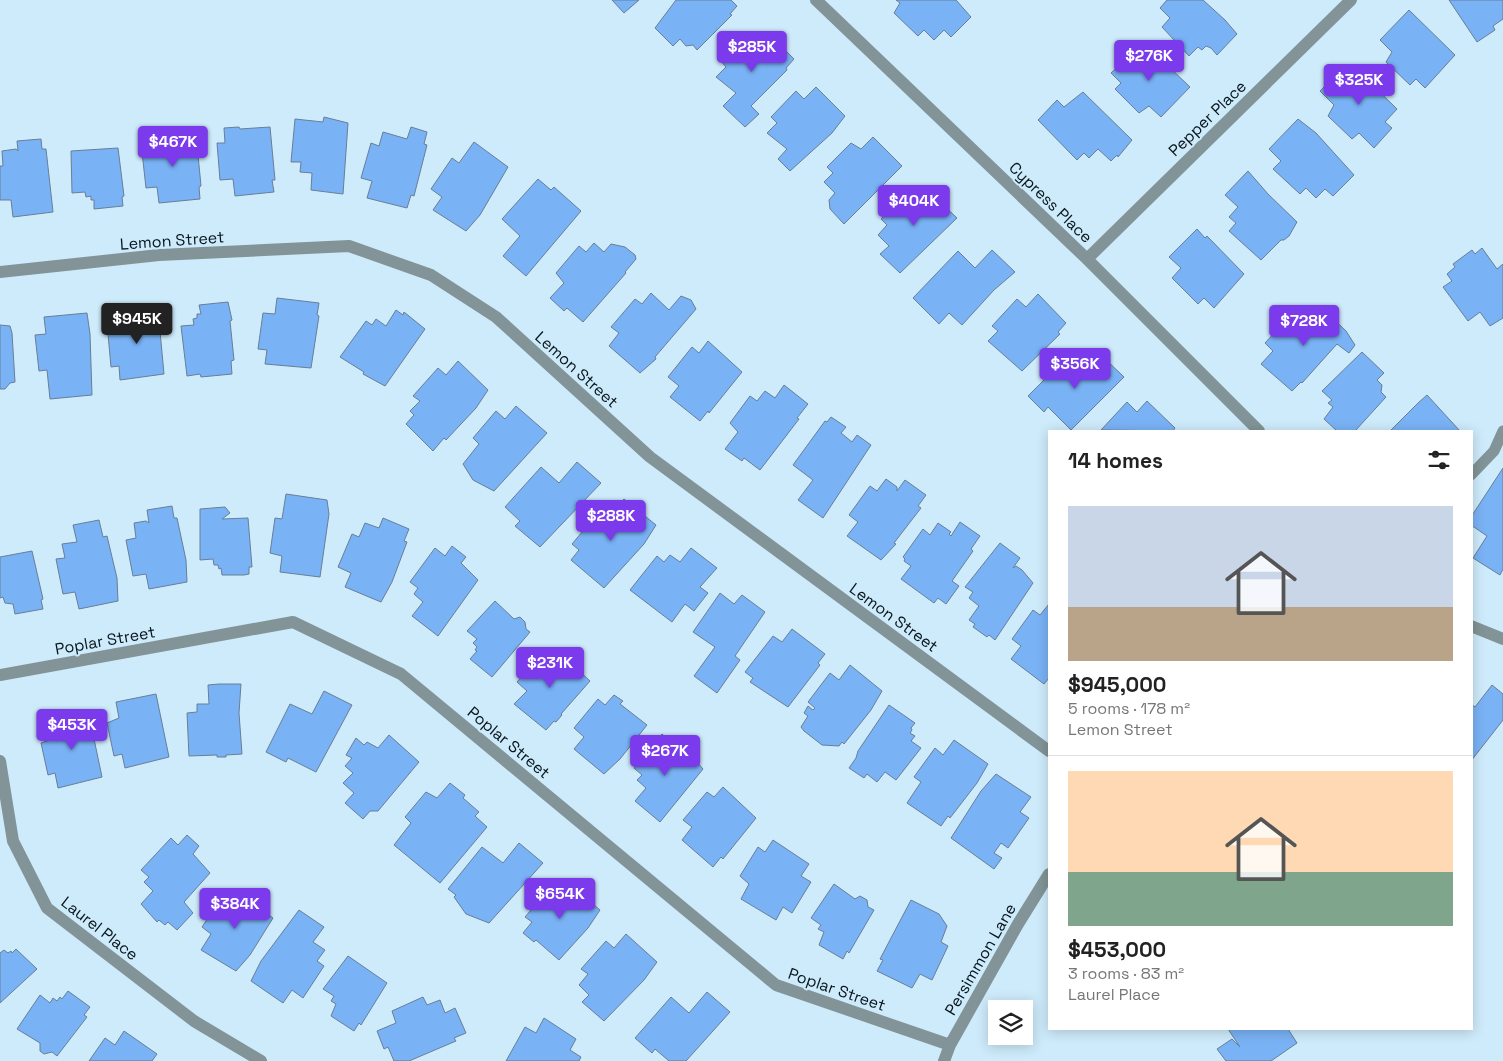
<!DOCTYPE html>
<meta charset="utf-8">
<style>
:root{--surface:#fff;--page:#f6f6f6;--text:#222;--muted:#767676;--line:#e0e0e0;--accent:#7c3aed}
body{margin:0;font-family:"Space Grotesk",sans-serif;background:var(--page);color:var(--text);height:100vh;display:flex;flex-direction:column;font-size:19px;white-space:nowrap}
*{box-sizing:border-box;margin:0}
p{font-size:16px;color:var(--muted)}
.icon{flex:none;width:28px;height:28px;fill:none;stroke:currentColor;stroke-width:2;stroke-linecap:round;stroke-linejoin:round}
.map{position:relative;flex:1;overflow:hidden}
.drawer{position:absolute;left:1048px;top:430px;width:425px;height:600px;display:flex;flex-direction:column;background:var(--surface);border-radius:0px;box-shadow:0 2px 12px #0003}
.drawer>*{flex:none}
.buttons{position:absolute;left:988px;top:1000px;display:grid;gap:10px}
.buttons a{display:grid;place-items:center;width:45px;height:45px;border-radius:0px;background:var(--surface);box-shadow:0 2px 12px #0003;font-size:25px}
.price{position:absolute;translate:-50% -42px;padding:0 11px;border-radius:5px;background:var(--accent);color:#fff;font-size:16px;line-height:32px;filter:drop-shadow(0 1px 2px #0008)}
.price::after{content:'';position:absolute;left:50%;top:30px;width:15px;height:11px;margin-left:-8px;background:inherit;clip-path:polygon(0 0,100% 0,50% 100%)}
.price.active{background:#222;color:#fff}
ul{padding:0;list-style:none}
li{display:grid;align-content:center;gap:10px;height:265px;padding:0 20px}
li+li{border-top:1px solid var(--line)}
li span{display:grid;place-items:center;height:155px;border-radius:0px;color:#555}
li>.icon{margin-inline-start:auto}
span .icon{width:90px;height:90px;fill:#fffc;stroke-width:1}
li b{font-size:21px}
h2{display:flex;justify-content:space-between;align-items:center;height:60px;padding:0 20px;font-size:21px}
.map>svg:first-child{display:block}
.building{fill:#79b2f5;stroke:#697e97}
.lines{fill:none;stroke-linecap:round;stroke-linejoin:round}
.lane{stroke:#829497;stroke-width:11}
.street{stroke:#829497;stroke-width:12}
.labels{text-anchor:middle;stroke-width:4;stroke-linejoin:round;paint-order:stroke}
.street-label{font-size:16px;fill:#08151c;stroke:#ceebfb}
</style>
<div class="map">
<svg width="1503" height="1061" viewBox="0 0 1503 1061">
<rect width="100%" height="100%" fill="#ceebfb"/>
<path class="building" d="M612,0H639L624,13Z
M676,0H731L737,6L730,14L732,15L697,50L693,45L686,46L680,39L673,46L655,28Z
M896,0H956L971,17L951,37L944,30L934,40L924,30L918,36L894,13L900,3Z
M1167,0H1203L1225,20L1237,34L1217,55L1211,48L1206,46L1202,50L1198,47L1189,56L1162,27L1170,18L1160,8Z
M1449,0H1503V19L1493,26L1495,30L1477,42Z
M1409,10L1455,55L1425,88L1416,79L1410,85L1386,62L1392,52L1380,40Z
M767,32L794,59L786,68L787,70L751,106L759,114L745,127L723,106L736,93L716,77L726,67L720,60L746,34L756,43Z
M1144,43L1190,87L1161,117L1149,106L1139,113L1115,89L1121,83L1111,73Z
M1351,64L1397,109L1385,122L1392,128L1374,148L1359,133L1352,139L1328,116L1334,105L1320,91L1334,77L1336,79Z
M816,87L845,116L832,133L790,171L778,159L787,149L767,133L777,123L771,117L796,91L804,99Z
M1083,92L1132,140L1118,157L1117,155L1111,161L1098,149L1089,158L1084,153L1077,160L1038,120L1057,100L1064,107Z
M324,117L348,123L343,194L311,190L312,173L300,172L301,162H291L295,119L323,122Z
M1298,119L1316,133L1354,175L1333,196L1325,189L1316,198L1306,188L1300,194L1273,169L1281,161L1269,149Z
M239,127L240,129L270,127L275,180H272L274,192L235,196L233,179L220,180L217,143H225L224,128Z
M411,127L427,132L424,144L427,145L414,196L411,195L407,208L367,198L372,181L361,178L371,143L379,146L383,132L407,139Z
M196,134L201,186L199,187L200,199L159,203L157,187L146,188L142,152L151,151L150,137Z
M873,137L902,166L844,224L830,209L829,200L835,193L824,182L833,173L827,167L851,143L861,149Z
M41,139L42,149H46L53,212L13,217L11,200H0V166H3L2,151L16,149L18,151L17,141Z
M474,142L508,167L480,215L466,231L433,210L442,197L431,189L452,158L459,163Z
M118,148L124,196L122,197L123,206L94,209V200H91V196L86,197L85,192L72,193L71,151Z
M1248,171L1268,194L1297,222L1289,236L1284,240H1281L1261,260L1229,231L1236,223L1229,217L1238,207L1225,195Z
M538,179L551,190L554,187L581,211L526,276L503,256L520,236L502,219Z
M929,186L944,200L941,203L957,218L900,273L880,254L889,246L878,235L887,225L881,219L906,193L915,201Z
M1197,229L1205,238L1207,236L1244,274L1214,308L1204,298L1198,304L1172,278L1181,268L1169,257Z
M594,243L604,252L611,244L625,247L635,255L636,259L625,272L626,273L583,322L567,308L564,311L550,298L564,283L556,273L579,246L586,252Z
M1482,248L1497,269L1503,264V318L1490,326L1480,312L1468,321L1443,287L1452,281L1447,274L1455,267L1453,264L1472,250L1475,254Z
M992,250L1015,272L994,290L962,325L949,313L939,324L913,298L958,251L975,268Z
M651,293L669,310L681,296L691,300L696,309L655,357L656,359L640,373L609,346L619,333L611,327L635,299L642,304Z
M1038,294L1066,323L1058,332L1060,334L1022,371L988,341L998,331L992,326L1017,299L1026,307Z
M277,298L319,303L317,315L319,316L311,368L265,364L267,350L258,349L263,313L275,314Z
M228,302L232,320L230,321L234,360L231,361L232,374L201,377L200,374L187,376L181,326L194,325L193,319L197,318V314H201L199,305Z
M137,308V312L158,310L164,374L120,380L119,366L111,367L108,334L119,331L117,310Z
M396,310L403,315L404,312L425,329L385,386L363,374L364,372L340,357L366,321L372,325L376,319L386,326Z
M1306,311L1316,322L1326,312L1346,331L1355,345L1349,353L1337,344L1302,383L1301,382L1292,391L1261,364L1273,351L1265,343L1289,317L1296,323Z
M87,313L90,334L92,395L50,399L47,370L39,371L35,335L46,334L44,317Z
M0,325L10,326L12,333L15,382L10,383L5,389H0Z
M708,341L742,372L709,413L708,411L700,421L670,397L679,386L668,377L692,347L699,353Z
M1362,352L1384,373L1377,380L1382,385L1381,392L1386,397L1355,431H1337L1324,419L1333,407L1328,403L1332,400L1322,391Z
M1102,356L1124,377L1071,430L1048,407L1044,412L1028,396L1067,357L1084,373Z
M458,361L488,390L476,408L446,440L444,438L433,451L406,424L414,415L410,411L420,401L413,396L438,368L446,375Z
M784,385L808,404L797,418L799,419L760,470L744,458L742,461L725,449L738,432L730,423L750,396L757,401L765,391L775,398Z
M1427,395L1460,431H1390L1418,403Z
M1147,401L1175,428L1173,431L1101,430L1127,402L1137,412Z
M516,406L547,433L494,491L473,480L463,464L479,444L473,438L496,411L505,419Z
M831,417L846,427L841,433L852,442L857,435L871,445L823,518L798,500L813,480L793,465L825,421L827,422Z
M577,462L601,483L540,547L515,526L520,521L505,507L541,467L559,483Z
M1503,468V569L1500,575L1473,558L1487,536L1471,525V517Z
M886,479L897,487V491L905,480L926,495L918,506L921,508L894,543L896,544L881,560L847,536L858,522L849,515L870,486L877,491Z
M286,494L327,500L329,514L320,577L280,572L282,556L270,553L275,518L282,519Z
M624,499L656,525L644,544L604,588L571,560L579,550L572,544L604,506L612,513Z
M172,506L174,518H177L186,560L187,582L149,589L146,574L133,576L126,540L136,538L134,523L146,521L149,523L147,510Z
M225,507L230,513L222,519L248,518L252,567H249V574L244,575H222L221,568L219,569L218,565H214L213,559L200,560V509Z
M383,518L409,529L404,541L407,542L392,582L381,602L345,587L351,573L338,567L352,534L359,537L365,523L379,528Z
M99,520L103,537L107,536L117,578L118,601L79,609L75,592L63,594L56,559L65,558L62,544L77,542L73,525Z
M960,522L980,536L971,549L973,551L952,581L959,586L946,604L938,598L934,603L901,579L911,566L904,561L905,559L903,557L923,529L930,535L938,523L951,532L949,534L951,536Z
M1000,543L1020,558L1013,568L1016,566L1022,570L1033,583L995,640L989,635L987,637L973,627L975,624L969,620L979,606L969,598L973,592L965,587Z
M452,546L466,557L461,563L478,580L438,636L412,616L423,602L414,594L418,588L410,582L435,548L445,556Z
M691,548L717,568L700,587L708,593L694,611L685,604L672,622L630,590L657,556L664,562L670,555L680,562Z
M32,551L43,599L41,600L43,609L15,614L13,604L5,603L3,597L0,598V557Z
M720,593L734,604L742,595L765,612L735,656L740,660L717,693L694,676L715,647L693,632Z
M495,601L514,619L520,617L525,622L526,629L530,632L492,677L470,659L477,651L475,650L477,647L473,643L477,639L467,631Z
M1049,604V678L1044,684L1011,659L1021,646L1012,639L1033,610L1040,615Z
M792,629L825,654L818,663L820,665L788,707L750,682L753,678L745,672L773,636L782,642Z
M557,650L590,681L561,714L562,715L556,722L554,721L546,730L514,704L527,691L517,682L541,655L548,661Z
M850,665L882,691L871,710L844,744L842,742L839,746L822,745L804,731L801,727L808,716L804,713L808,706L813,710L815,708L808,702L830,673L839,680Z
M219,684H241L239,713L242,754L226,755V757H217V755L189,756L187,713L197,712V704H209L208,685Z
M1492,685L1503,694V720L1471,761V704L1475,707Z
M324,691L352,705L316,772L288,758L286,762L266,752L290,704L312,714Z
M156,694L169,757L125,768L122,754L114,756L107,723L119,718L116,702Z
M614,695L623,701L620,704L647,725L620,759L604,774L574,749L584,737L574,728L598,699L605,705Z
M889,705L915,723L911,728L912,730L910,733L915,736L911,741L921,748L896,780L885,772L877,782L867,774L864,778L849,768L856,758L858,751Z
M67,715L68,719L89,715L102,777L58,788L55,773L48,775L41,743L53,739L48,719Z
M662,734L683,752L685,750L692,756L703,769L660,822L635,801L646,788L637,780L642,775L634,768Z
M389,735L419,762L378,811H370L363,819L345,803L354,793L343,783L353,773L345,766L352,758L346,755L356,738L364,745L367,742L378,748Z
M954,740L988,764L977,783L950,818L948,816L941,826L907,803L921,782L914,777L935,748L943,755Z
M996,774L1031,797L1020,812L1029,818L1008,848L1001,843L994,853L1002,858L994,869L951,838L981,791Z
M450,783L465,795L463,798L479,812L475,816L487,827L440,883L394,845L411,823L405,817L426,792L437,798Z
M723,787L756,818L723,859L721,857L713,867L682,840L692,827L683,820L707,792L714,797Z
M187,835L199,846L193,854L210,873L184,902L193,913L177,930L168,922L165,925L159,920L157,922L141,904L153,891L144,882L149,877L141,870L171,838L178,845Z
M773,840L809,864L801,876L811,882L792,913L783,907L776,920L741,899L749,884L740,876L758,847L765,852Z
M519,843L543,863L489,923L466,914L454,897L456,895L448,889L482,847L503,863Z
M834,884L855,899L860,896L867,900L868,907L874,910L849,953L847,951L843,959L819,945L824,932L818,929L821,925L811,918Z
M570,885L600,910L588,928L559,960L536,940L534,942L523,933L532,922L525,917L550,888L560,897Z
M236,891L273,918L250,955L236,971L201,950L211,934L202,927L221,898L229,903Z
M911,900L939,914L947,926L941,942L948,946L932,980L920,974L912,988L877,971L883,960L880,959Z
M299,910L324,927L313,942L325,950L317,961L324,966L303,998L292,990L283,1003L251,981L261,961Z
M626,934L657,962L644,980L604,1021L582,1002L589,995L579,985L588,974L581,969L606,941L614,948Z
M16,949L37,969L0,1003V953L4,950L8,953L11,951L12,953Z
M348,956L387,983L361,1025L359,1023L354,1031L331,1016L336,1004L331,1001L334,996L323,989Z
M68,991L90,1007L84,1015L87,1017L57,1056L52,1052L44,1054L40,1051V1043L17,1029L40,995L50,1003L53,998L57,1001L60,997L62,999Z
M707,992L730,1012L686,1061H669L655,1049L652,1053L635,1038L671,997L689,1013Z
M423,997L427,1005L440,1000L445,1013L455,1008L466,1033L454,1038L456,1041L409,1061H394L388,1047L384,1049L377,1031L396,1023L392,1011Z
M544,1018L576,1039L570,1050L581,1057L579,1061H506L525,1027L536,1033Z
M1228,1029H1288L1297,1043L1271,1061H1226L1217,1049L1232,1039L1240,1047Z
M124,1031L157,1054L152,1061H89L105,1038L115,1045Z"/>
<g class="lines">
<path class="lane" d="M1471,475L1494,451L1503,431"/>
<path class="street" d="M816,0L1087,259L1259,431
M1087,259L1351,0
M0,272L159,255L349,246L431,275L496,317L650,457L1049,751
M1471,626L1503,639
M0,675L293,622L401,674L776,985L950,1045
M0,761L13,841L47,908L194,1021L261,1061
M944,1061L950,1045L1018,924L1049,874"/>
</g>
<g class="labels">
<g class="street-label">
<text transform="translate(1207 118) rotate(-44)" y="6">Pepper Place</text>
<text transform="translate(1051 202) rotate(44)" y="6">Cypress Place</text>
<text transform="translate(172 240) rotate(-4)" y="6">Lemon Street</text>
<text transform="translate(577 369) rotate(42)" y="6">Lemon Street</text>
<text transform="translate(894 617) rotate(36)" y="6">Lemon Street</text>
<text transform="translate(105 640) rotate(-10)" y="6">Poplar Street</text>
<text transform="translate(509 742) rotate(40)" y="6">Poplar Street</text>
<text transform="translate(100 928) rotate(38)" y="6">Laurel Place</text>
<text transform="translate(980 959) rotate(-60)" y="6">Persimmon Lane</text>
<text transform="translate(837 989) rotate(19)" y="6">Poplar Street</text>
</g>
</g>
</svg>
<div class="buttons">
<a><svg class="icon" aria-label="layers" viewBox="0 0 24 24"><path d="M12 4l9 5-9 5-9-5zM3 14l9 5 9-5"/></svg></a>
</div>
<b class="price" style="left:752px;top:73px">$285K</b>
<b class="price" style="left:1149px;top:82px">$276K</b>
<b class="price" style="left:1359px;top:106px">$325K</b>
<b class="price" style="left:173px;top:168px">$467K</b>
<b class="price" style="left:914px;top:227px">$404K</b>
<b class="price active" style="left:137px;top:345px">$945K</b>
<b class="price" style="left:1304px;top:347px">$728K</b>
<b class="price" style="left:1075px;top:390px">$356K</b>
<b class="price" style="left:611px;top:542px">$288K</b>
<b class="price" style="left:550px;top:689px">$231K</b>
<b class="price" style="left:72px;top:751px">$453K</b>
<b class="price" style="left:665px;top:777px">$267K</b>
<b class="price" style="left:560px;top:920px">$654K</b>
<b class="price" style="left:235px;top:930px">$384K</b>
<section class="drawer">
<h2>14 homes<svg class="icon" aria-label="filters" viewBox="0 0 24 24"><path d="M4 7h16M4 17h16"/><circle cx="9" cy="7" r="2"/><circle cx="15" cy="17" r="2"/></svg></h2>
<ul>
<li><span style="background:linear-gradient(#c9d6e8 65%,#b9a48a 0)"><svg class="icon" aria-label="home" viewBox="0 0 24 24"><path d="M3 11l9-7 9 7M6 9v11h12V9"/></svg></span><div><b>$945,000</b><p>5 rooms · 178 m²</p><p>Lemon Street</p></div></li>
<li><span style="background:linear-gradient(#ffd9b3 65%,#7fa58c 0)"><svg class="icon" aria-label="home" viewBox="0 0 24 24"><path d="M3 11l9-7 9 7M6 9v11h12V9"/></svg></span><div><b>$453,000</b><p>3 rooms · 83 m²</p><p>Laurel Place</p></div></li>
</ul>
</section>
</div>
